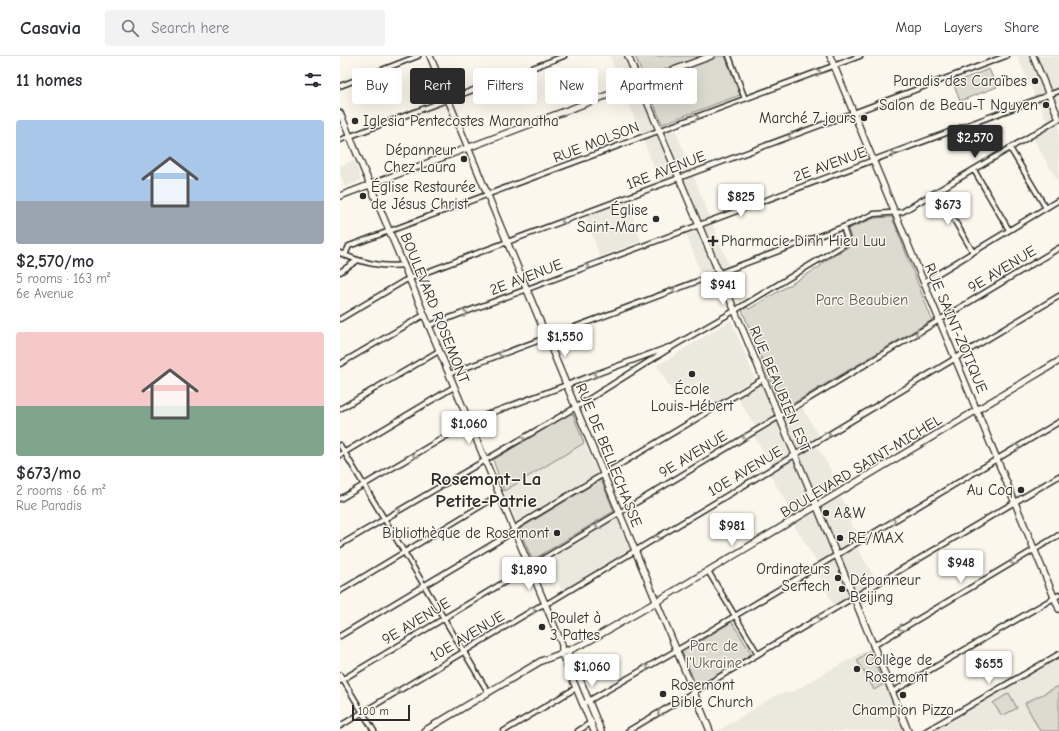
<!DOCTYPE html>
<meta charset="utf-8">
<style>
:root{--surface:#fff;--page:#f2f2f3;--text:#2b2b33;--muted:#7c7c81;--line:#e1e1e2;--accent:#2b2b2b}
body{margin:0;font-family:"Comic Neue",sans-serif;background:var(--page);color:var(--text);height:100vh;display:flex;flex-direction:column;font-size:15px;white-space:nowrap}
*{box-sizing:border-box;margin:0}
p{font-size:13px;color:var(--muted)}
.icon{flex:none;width:22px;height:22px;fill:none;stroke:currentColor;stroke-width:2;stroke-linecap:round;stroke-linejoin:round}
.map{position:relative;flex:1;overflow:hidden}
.sheet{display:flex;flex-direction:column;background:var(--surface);width:340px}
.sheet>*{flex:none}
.banner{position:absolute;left:12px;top:12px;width:380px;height:36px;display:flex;gap:8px}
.scale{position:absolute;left:12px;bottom:10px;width:58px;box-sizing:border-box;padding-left:4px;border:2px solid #2b2b2b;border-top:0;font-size:11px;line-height:14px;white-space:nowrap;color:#2b2b2b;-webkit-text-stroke:3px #fbf7ec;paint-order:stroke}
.price{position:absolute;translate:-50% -34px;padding:0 9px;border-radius:4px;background:#fff;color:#222;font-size:13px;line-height:26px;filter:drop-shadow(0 1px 2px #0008)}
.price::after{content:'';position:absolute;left:50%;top:24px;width:12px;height:9px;margin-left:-6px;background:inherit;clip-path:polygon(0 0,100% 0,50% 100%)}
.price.on{background:var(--accent);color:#fff}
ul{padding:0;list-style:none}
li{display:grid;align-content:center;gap:8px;height:212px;padding:0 16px}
li span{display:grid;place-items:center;height:124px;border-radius:4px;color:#555}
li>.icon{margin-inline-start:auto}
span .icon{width:72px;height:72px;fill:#fffc;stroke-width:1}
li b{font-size:17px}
h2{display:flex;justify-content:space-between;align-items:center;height:48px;padding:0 16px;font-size:17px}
.pill{padding:0 14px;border-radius:4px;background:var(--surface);box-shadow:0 4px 16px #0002;font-size:14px;line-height:36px}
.pill.on{background:var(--accent);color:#fff}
header{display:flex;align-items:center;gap:24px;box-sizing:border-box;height:56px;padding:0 20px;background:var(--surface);border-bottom:1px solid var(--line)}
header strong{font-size:19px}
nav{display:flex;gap:22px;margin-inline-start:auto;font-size:14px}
.search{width:280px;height:36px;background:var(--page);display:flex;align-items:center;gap:10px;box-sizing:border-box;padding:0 14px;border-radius:4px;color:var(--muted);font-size:15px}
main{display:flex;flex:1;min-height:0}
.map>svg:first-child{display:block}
.built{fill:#ebe8de}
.green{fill:#dddad0;stroke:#84827e}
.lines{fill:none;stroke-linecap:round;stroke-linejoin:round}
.street-casing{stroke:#2b2b2b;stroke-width:7}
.secondary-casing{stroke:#2b2b2b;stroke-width:8}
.street{stroke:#fbf7ec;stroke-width:4}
.secondary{stroke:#fbf7ec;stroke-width:5.5}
.oneway{stroke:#93918c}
.poi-dot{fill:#2b2b2b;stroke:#fbf7ec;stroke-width:1.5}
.labels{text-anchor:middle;stroke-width:3;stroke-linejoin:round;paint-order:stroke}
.poi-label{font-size:15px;fill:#2b2b2b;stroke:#fbf7ec;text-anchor:start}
.street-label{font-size:15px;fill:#2b2b2b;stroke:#fbf7ec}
.park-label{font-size:15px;fill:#585754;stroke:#fbf7ec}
.district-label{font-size:19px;font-weight:bold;fill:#2b2b2b;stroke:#fbf7ec}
</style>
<header>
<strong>Casavia</strong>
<div class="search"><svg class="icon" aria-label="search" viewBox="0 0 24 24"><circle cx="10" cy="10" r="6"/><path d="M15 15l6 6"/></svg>Search here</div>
<nav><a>Map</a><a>Layers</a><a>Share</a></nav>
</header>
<main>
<section class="sheet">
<h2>11 homes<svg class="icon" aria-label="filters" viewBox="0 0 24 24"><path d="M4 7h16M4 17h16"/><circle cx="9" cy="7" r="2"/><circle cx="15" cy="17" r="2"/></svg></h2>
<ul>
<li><span style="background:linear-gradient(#a9c7e8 65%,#9aa5b1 0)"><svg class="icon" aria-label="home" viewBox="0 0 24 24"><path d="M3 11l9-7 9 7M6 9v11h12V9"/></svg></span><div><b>$2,570/mo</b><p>5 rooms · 163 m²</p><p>6e Avenue</p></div></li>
<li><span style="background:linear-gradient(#f6c9c9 60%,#7fa58c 0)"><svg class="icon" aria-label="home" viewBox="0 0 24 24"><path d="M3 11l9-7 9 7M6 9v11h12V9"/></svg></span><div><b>$673/mo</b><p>2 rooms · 66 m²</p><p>Rue Paradis</p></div></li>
</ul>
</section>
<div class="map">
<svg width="719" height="675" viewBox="0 0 719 675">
<rect width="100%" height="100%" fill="#fbf7ec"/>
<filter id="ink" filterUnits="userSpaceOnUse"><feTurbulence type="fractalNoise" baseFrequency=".025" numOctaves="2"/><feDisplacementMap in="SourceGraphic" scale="8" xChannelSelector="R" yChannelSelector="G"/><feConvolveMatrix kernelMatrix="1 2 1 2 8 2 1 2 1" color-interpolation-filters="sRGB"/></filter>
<g filter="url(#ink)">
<path class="built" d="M270,0H288L319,74L334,70L390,212L363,223L345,175L359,170L339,122L321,129Z
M677,0H719V127L691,79L708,68Z
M14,104L21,124L5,131L0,117V110Z
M286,143L301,185L260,201L245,159Z
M391,264L415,322L375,347L361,325L336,341L317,310Z
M423,323L439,360L460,348L481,383L475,387L503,434L498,437L513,462L509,465L521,484L515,488L538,527L532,531L538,540L518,552L514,542L495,552L474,511L478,508L452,466L450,462L454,460L428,415L433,411L412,377L417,373L396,339Z
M244,387L258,417L177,465H176L164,435Z
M276,463L278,464L290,494L222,535L208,504Z
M531,591L568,675H378L438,638L452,636Z
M719,597V675H586Z"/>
<path class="green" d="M295,0H385L400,39L322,68Z
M649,13L657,31L620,45L613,27Z
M552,161L592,264L442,354L402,254L407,251L409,253L481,210L480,208L508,191L512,185L508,173L535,162Z
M231,357L233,358L244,387L164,435L153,404Z
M260,424L262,426L274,455L194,503H192L180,475L181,472Z
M392,566L411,597L410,599L358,630L356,629L342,596Z
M529,595L544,628L534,634L530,626V624L528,623L524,617L525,615L522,614L517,604Z
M719,630V675H700L685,647Z
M669,637L677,652L662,660L653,647Z"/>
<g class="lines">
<defs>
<path id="street" d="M389,0L405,43
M0,30L78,0
M0,84L224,0
M670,92L706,152
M634,114L669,174
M597,135L633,196
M0,197C19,206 43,212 64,209
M5,199L9,190L520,0
M0,216L18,204
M584,226L719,144
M0,263L64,225L76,220L666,0
M88,270L719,35
M0,308L84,259
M109,318L503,171L534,158L562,156L719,63
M0,353L99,295
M0,389L148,636
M0,399L114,331
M0,443L135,363L329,291
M0,489L238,350L335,289L389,258L505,188L507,183L503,171
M368,515L418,598
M0,535L159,439
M0,580L168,479L179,469L197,458L423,323
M533,590L719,479
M0,619L34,675
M0,625L719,192
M552,636L719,539
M243,648L358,582L719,366
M0,670L198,551L210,546L719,240
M164,675L236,632
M238,675L252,666
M288,675L719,420
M586,675L719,598"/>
<path id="secondary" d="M90,0L370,675
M288,0L480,458L568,675
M490,0L719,553
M693,0L719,63
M0,57L221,586L222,589V598L254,675
M0,140L371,0
M227,594L232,604L261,675
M84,675L201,605L228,595L247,586L311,549L719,305"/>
</defs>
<use href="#street" class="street-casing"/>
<use href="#secondary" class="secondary-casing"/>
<use href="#street" class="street"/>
<use href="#secondary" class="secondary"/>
</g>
<defs><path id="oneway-chevron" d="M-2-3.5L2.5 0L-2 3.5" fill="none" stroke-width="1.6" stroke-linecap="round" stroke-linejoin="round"/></defs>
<g class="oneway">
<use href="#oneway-chevron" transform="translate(478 16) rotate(-20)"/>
<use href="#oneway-chevron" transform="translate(356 61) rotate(-20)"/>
<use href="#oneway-chevron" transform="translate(451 80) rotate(160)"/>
<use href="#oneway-chevron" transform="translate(553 98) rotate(-21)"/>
<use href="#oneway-chevron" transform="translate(224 165) rotate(159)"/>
<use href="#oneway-chevron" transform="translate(247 211) rotate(-21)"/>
<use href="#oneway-chevron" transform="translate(335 234) rotate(160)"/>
<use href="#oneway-chevron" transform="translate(125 257) rotate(-20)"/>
<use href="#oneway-chevron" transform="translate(578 277) rotate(149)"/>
<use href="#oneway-chevron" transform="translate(161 298) rotate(160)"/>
<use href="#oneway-chevron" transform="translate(256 318) rotate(160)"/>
<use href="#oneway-chevron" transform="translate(488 378) rotate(-31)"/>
<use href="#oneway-chevron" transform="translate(405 381) rotate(149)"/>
<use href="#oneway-chevron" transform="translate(182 383) rotate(-30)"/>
<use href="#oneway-chevron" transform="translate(677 391) rotate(-31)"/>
<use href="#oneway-chevron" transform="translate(75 399) rotate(149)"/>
<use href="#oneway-chevron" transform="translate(58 455) rotate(-31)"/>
<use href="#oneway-chevron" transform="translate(553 465) rotate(-31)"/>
<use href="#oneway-chevron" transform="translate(258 470) rotate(149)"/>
<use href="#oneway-chevron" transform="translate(317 482) rotate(-31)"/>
<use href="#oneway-chevron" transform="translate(673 506) rotate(149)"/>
<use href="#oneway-chevron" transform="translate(193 554) rotate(-31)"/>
<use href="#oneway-chevron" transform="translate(480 561) rotate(149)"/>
<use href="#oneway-chevron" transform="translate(561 572) rotate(149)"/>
<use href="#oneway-chevron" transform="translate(306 611) rotate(-31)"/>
<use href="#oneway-chevron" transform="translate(57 635) rotate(-31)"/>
<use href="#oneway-chevron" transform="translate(320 657) rotate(150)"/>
</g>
</g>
<g class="poi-dot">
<circle cx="695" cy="25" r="4"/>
<circle cx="706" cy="49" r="4"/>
<circle cx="524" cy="62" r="4"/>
<circle cx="15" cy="65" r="4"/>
<circle cx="124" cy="103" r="4"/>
<circle cx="23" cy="140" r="4"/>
<circle cx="316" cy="163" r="4"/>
<path d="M371 179h4v4h4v4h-4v4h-4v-4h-4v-4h4z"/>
<circle cx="352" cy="318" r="4"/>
<circle cx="681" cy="434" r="4"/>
<circle cx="486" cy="457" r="4"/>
<circle cx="217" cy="477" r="4"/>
<circle cx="500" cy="482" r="4"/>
<circle cx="498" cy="522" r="4"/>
<circle cx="502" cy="533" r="4"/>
<circle cx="202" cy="571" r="4"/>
<circle cx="517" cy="613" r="4"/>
<circle cx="323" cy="638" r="4"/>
<circle cx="563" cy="639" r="4"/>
</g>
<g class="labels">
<g class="poi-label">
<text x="687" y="30" text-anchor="end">Paradis des Caraïbes</text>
<text x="698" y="54" text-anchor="end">Salon de Beau-T Nguyen</text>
<text x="516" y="67" text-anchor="end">Marché 7 jours</text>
<text x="23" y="70">Iglesia Pentecostes Maranatha</text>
<text x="116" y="99" text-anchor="end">Dépanneur<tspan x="116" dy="17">Chez Laura</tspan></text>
<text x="31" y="136">Église Restaurée<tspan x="31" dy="17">de Jésus Christ</tspan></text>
<text x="308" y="159" text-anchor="end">Église<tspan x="308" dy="17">Saint-Marc</tspan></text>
<text x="381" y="190">Pharmacie Dinh Hieu Luu</text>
<text x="352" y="338" text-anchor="middle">École<tspan x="352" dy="17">Louis-Hébert</tspan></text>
<text x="673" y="439" text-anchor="end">Au Coq</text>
<text x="494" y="462">A&amp;W</text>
<text x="209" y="482" text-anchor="end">Bibliothèque de Rosemont</text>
<text x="508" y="487">RE/MAX</text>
<text x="490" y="518" text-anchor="end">Ordinateurs<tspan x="490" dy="17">Sertech</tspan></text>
<text x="510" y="529">Dépanneur<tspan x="510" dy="17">Beijing</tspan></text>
<text x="210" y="567">Poulet à<tspan x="210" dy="17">3 Pattes</tspan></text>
<text x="525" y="609">Collège de<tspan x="525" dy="17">Rosemont</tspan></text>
<text x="331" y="634">Rosemont<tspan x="331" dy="17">Bible Church</tspan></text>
<text x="563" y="659" text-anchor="middle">Champion Pizza</text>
</g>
<g class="street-label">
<text transform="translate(256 86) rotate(-21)" y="5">RUE MOLSON</text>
<text transform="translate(490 108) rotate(-20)" y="5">2E AVENUE</text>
<text transform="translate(326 114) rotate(-21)" y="5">1RE AVENUE</text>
<text transform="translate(662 213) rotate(-31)" y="5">9E AVENUE</text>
<text transform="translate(186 221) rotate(-21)" y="5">2E AVENUE</text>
<text transform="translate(95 252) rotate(68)" y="5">BOULEVARD ROSEMONT</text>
<text transform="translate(616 272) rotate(67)" y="5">RUE SAINT-ZOTIQUE</text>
<text transform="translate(440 333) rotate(67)" y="5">RUE BEAUBIEN EST</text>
<text transform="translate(353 398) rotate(-31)" y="5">9E AVENUE</text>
<text transform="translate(269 399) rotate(68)" y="5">RUE DE BELLECHASSE</text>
<text transform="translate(521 410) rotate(-31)" y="5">BOULEVARD SAINT-MICHEL</text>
<text transform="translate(405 415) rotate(-31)" y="5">10E AVENUE</text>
<text transform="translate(76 565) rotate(-31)" y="5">9E AVENUE</text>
<text transform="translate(127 580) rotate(-31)" y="5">10E AVENUE</text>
</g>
<g class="park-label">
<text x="522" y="249">Parc Beaubien</text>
<text x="374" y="595">Parc de<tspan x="374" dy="17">l'Ukraine</tspan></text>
</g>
<g class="district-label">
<text x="146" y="429">Rosemont–La<tspan x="146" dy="22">Petite-Patrie</tspan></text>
</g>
</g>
</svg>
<div class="scale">100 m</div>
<b class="price on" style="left:635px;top:103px">$2,570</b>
<b class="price" style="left:401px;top:162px">$825</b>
<b class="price" style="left:608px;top:170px">$673</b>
<b class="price" style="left:383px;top:250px">$941</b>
<b class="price" style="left:225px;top:302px">$1,550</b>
<b class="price" style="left:129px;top:389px">$1,060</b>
<b class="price" style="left:392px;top:491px">$981</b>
<b class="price" style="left:621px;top:528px">$948</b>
<b class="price" style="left:189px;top:535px">$1,890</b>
<b class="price" style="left:649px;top:629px">$655</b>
<b class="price" style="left:252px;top:632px">$1,060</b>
<div class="banner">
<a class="pill">Buy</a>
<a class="pill on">Rent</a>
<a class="pill">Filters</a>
<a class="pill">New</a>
<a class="pill">Apartment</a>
</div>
</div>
</main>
